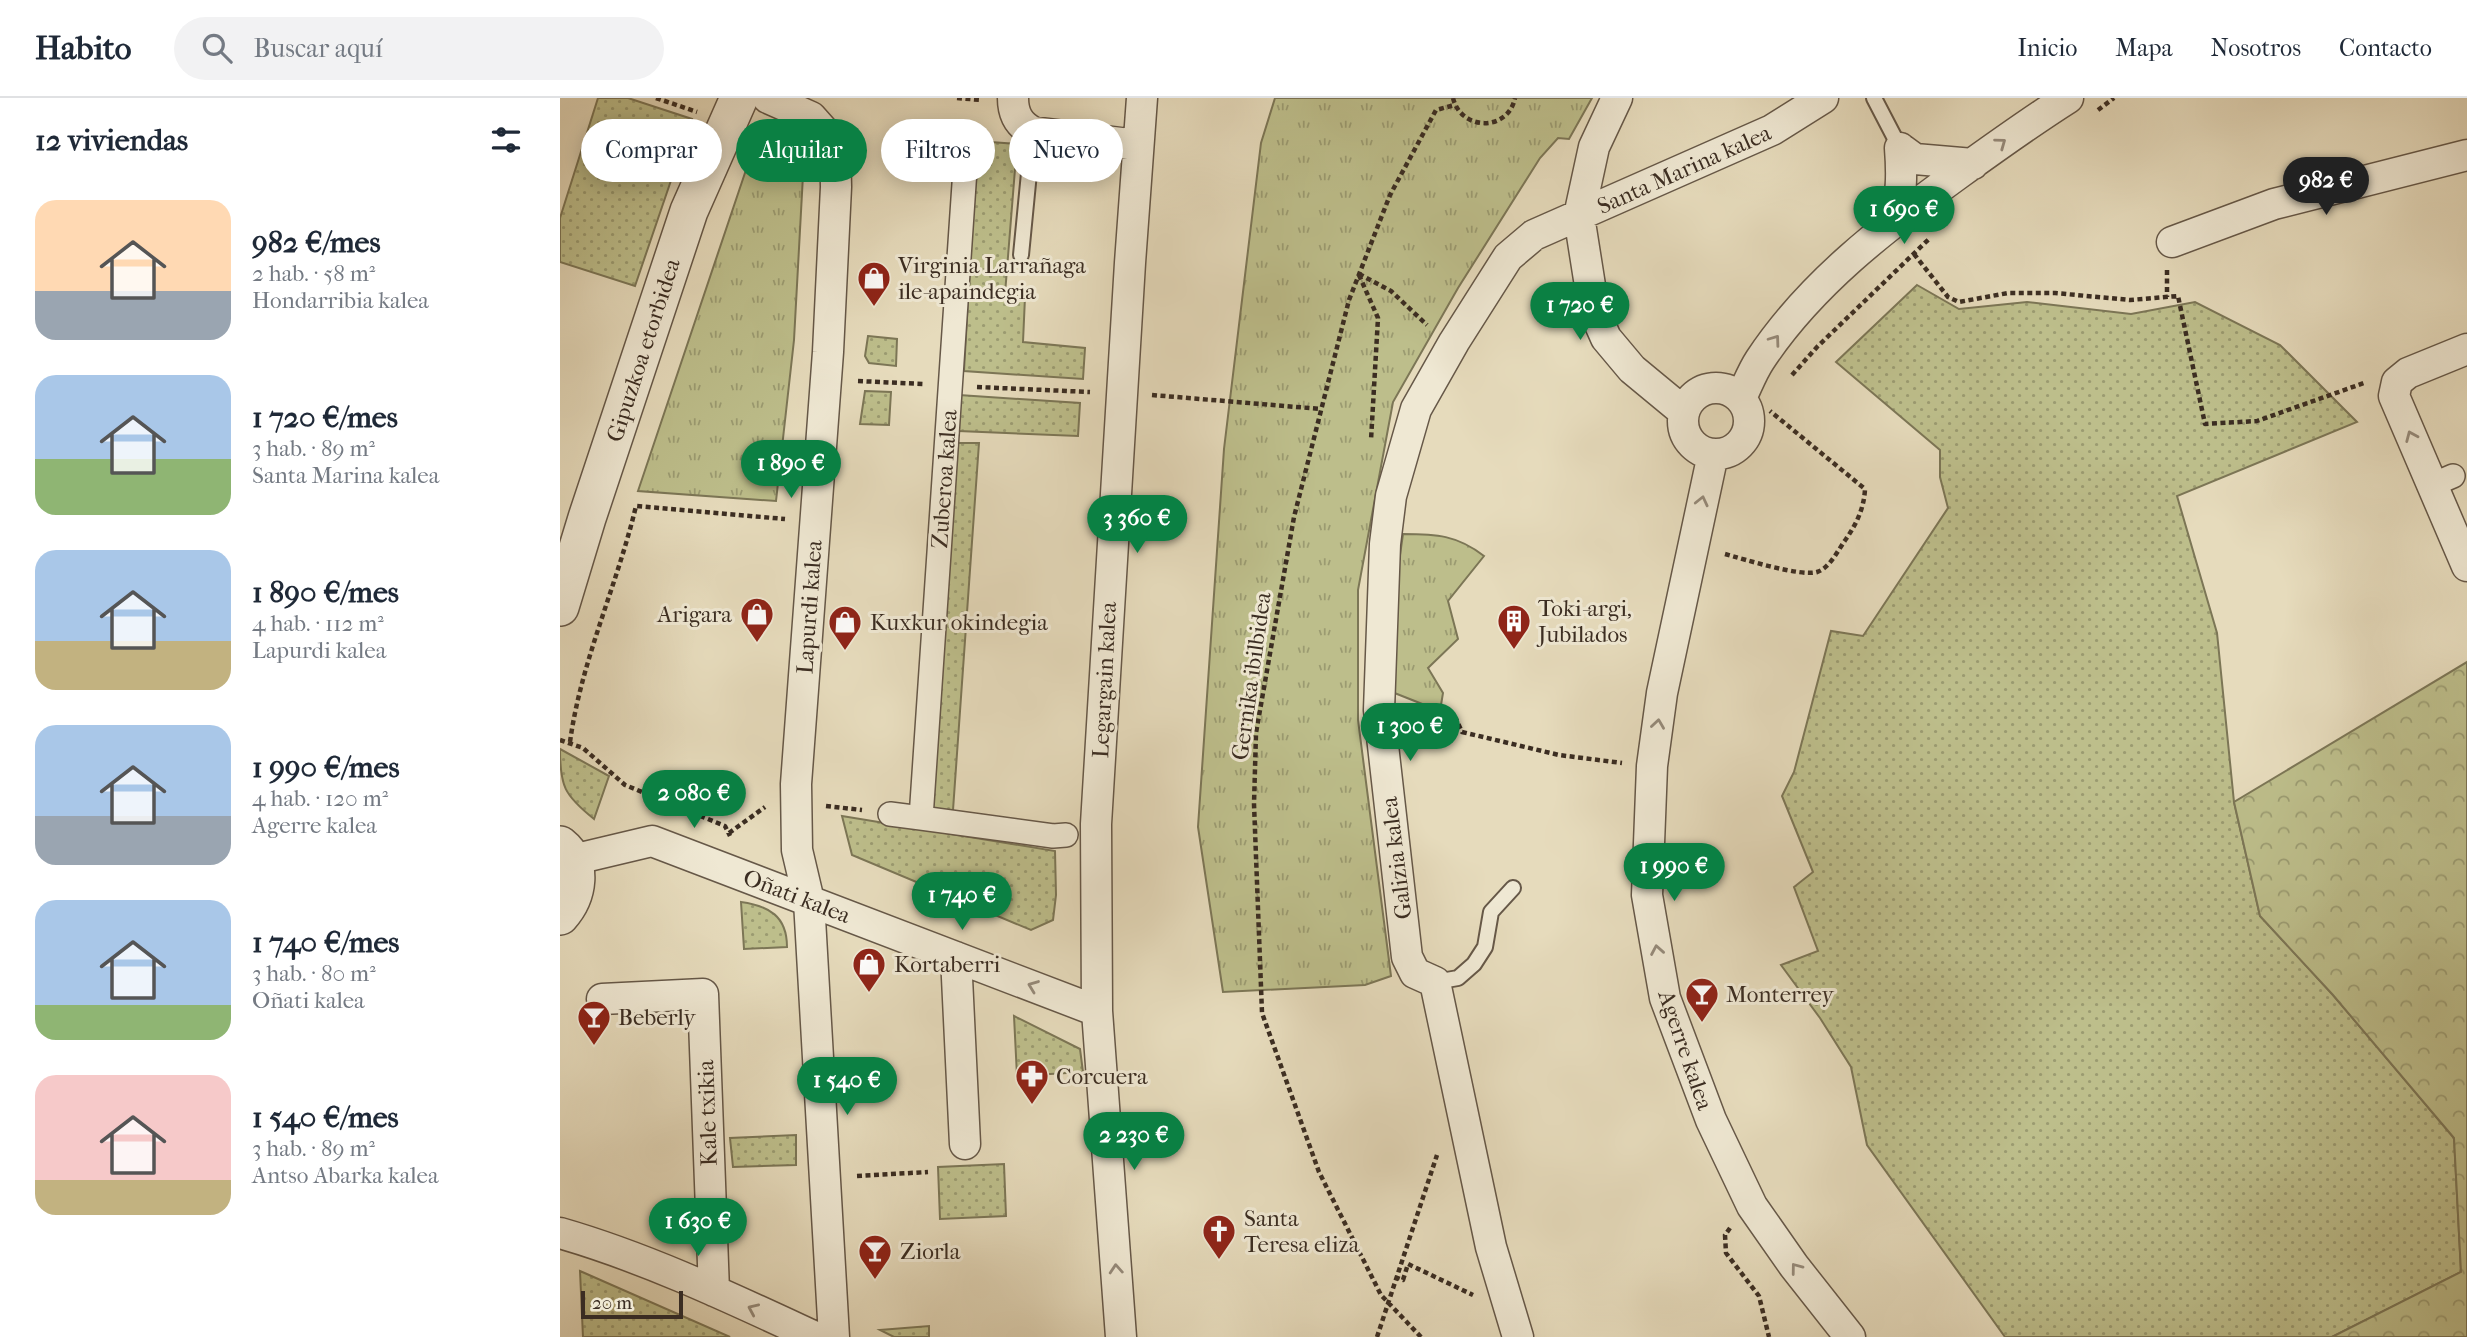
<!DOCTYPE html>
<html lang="es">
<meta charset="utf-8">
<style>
:root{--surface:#fff;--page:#f2f2f3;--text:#1f2937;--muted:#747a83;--line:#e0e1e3;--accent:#0b8043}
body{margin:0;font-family:"IM FELL French Canon",serif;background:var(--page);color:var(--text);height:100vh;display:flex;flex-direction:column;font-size:26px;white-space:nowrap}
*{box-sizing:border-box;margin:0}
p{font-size:23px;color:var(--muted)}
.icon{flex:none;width:38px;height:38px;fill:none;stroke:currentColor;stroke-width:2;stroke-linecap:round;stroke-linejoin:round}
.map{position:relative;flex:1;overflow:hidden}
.sheet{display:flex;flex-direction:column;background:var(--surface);width:560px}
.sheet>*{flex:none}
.banner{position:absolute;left:21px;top:21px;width:665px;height:63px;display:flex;gap:14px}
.scale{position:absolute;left:21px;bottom:18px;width:102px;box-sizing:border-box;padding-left:7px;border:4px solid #3b2d22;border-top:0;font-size:19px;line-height:24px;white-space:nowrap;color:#3b2d22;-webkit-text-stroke:5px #efe8d3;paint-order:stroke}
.price{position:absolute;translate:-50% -60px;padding:0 16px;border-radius:24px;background:var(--accent);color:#fff;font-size:23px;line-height:46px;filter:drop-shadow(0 2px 4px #0008)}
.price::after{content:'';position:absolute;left:50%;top:42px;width:21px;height:16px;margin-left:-10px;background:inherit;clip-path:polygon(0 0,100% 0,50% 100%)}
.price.on{background:#222;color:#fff}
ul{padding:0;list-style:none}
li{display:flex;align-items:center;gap:21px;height:175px;padding:0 35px}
li span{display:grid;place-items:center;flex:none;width:196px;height:140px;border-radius:21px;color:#555}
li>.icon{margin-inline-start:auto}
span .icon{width:84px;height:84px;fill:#fffc;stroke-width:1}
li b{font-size:30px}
h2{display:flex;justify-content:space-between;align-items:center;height:84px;padding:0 35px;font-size:30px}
.tag{padding:0 24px;border-radius:32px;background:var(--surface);box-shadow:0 4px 18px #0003;font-size:24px;line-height:63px}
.tag.on{background:var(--accent);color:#fff}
header{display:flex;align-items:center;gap:42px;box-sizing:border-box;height:98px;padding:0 35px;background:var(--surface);border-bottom:2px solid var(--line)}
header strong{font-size:33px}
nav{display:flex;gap:38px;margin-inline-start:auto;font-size:24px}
.search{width:490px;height:63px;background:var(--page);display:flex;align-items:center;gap:18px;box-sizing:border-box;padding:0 24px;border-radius:38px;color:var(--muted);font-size:26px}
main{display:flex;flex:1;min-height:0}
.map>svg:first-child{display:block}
.grass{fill:url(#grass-dots);stroke:#7c7656;stroke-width:2}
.forest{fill:url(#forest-crowns);stroke:#7c7656;stroke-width:2}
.park{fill:url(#park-tufts);stroke:#7c7656;stroke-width:2}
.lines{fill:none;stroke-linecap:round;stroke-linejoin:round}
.service-casing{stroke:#665848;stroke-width:18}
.pedestrian-casing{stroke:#665848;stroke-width:26}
.minor-casing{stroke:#665848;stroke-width:33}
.tertiary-casing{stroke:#665848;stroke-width:40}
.path{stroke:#3b2d22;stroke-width:4.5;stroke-dasharray:5 3.5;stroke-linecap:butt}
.service{stroke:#efe8d3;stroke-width:14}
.pedestrian{stroke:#efe8d3;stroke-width:23}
.minor{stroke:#efe8d3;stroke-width:30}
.tertiary{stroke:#efe8d3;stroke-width:37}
.oneway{stroke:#958a7a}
.labels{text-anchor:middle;stroke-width:6;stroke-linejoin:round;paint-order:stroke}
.street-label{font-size:23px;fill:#3b2d22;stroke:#efe8d3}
.poi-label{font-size:23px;fill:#3b2d22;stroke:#efe8d3;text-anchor:start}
</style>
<header>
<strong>Habito</strong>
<div class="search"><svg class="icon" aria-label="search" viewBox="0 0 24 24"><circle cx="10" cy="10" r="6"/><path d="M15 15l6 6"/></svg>Buscar aquí</div>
<nav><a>Inicio</a><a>Mapa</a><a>Nosotros</a><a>Contacto</a></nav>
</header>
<main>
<section class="sheet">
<h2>12 viviendas<svg class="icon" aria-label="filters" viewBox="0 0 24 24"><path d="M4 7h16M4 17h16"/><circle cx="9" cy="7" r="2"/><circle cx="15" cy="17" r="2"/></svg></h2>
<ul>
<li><span style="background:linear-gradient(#ffd9b3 65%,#9aa5b1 0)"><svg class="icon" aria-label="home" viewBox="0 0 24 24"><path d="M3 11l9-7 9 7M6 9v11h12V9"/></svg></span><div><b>982 €/mes</b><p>2 hab. · 58 m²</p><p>Hondarribia kalea</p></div></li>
<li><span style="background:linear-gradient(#a9c7e8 60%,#8fb573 0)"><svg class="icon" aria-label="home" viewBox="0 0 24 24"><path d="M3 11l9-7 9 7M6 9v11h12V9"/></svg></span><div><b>1 720 €/mes</b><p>3 hab. · 89 m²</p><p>Santa Marina kalea</p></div></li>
<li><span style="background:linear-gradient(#a9c7e8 65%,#c2b280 0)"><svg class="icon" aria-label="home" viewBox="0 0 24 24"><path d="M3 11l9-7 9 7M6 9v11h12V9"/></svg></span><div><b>1 890 €/mes</b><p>4 hab. · 112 m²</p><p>Lapurdi kalea</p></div></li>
<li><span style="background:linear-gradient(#a9c7e8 65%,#9aa5b1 0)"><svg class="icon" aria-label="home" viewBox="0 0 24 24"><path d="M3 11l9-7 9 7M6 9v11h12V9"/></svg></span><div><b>1 990 €/mes</b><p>4 hab. · 120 m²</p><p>Agerre kalea</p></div></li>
<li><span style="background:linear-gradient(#a9c7e8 75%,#8fb573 0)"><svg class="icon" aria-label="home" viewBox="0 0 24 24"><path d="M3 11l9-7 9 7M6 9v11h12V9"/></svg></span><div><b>1 740 €/mes</b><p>3 hab. · 80 m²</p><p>Oñati kalea</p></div></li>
<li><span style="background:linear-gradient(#f6c9c9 75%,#c2b280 0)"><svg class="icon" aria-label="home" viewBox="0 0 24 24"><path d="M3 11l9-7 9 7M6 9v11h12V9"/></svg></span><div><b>1 540 €/mes</b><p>3 hab. · 89 m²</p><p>Antso Abarka kalea</p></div></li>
</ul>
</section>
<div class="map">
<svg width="1907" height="1239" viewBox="0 0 1907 1239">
<defs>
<pattern id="grass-dots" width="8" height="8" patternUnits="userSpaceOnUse" patternTransform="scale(1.75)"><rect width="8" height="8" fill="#bdbe8b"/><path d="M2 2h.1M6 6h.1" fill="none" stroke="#9b9b71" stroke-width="1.8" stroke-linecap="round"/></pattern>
<pattern id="forest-crowns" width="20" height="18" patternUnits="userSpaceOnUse" patternTransform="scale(1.75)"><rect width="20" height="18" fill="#bdbe8b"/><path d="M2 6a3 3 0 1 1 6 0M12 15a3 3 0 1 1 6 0" fill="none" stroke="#9b9b71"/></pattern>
<pattern id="park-tufts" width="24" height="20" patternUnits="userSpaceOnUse" patternTransform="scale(1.75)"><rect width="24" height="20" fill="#bdbe8b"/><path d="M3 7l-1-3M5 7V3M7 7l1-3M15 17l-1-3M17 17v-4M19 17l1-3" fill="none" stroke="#9b9b71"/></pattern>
</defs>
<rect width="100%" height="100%" fill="#e6dbbc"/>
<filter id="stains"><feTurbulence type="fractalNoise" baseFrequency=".00286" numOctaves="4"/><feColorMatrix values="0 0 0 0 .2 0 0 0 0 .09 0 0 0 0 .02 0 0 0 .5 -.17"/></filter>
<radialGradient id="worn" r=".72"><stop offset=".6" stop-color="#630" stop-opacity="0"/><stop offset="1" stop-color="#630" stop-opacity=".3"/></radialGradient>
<path class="grass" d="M38,0H68L132,21L75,188L0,164V120Z
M417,43L457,46L445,196L465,199L463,244L525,250L523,281L404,273Z
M1357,187L1399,211L1467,204L1571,216L1635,204L1720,247L1797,324L1617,398L1657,535L1674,704L1700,818L1773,897L1894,1040L1901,1174L1772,1239H1445L1307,1047L1291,969L1260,920L1221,867L1258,853L1234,789L1253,774L1222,698L1234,674L1271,533L1303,538L1388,410L1380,379V352L1276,264Z
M308,238L337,241L336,268L309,265L305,258Z
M305,293L331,294L329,327L300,326Z
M399,297L520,305L518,338L399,333Z
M396,345H419L393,712L372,713Z
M0,651L49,678L34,721C4,697 0,688 0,651Z
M282,718L495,753L496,797L493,822L471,832L292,757Z
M181,804C209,808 227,818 227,849L184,851Z
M454,918L520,951L523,974L457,978Z
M236,1037V1067L173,1069L170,1040Z
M444,1066L446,1118L380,1121L378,1069Z
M20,1173L170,1239H23Z
M369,1228V1239H334L320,1232Z"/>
<path class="forest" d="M1907,564V1239H1772L1901,1174L1894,1040L1773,897L1700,818L1674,704Z"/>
<path class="park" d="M715,0H1032L1009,41L998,40L980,60L898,190L833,304L798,492V622L831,878L805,887L663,894L638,729L664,351L701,45Z
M206,48C229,51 233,57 243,77L234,242L216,403L78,393L190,60Z
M843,436C876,436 897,437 924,458L888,503L898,541L868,570L883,595L880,613L832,594L835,492Z"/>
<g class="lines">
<defs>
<path id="service" d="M1314,0L1340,50
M461,157L473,34
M875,884L898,880L914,866L925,849L931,814L953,790"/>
<path id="pedestrian" d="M1872,387L1893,378
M330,716L361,720L407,42
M361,720L493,738L506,737"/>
<path id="minor" d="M208,0L251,19L275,46L276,89L268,254L236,686L237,752L249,803L274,1239
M453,0C453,16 459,27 473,34L577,47
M1057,0L1034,49L1019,118L1034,213L1046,240L1072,271L1124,314
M1340,50L1355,61L1413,66
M1334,122C1342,98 1342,76 1340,50
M1612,144L1714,106L1907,57
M1907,251L1848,275L1837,284L1834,298L1907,468
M1123 323a33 33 0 1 1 66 0a33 33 0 1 1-66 0Z
M1181,300C1187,288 1192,274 1200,262C1250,186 1325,129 1398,76C1434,50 1470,24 1508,0
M1153,356L1102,595L1092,668L1087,797L1105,900L1151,1022L1192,1108L1234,1168L1290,1239
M12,762L92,743L537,913
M396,859L405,1046
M42,901L143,896L154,1193
M0,1135C87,1160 173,1201 255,1239
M561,1239L537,913L536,726L570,165L582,0
M958,1239L931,1149L875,884L855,875L847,859L819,612L825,446L831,398L856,311L894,244L948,159L974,137L1212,32L1263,0"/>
<path id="tertiary" d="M0,509L27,420L129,113L179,0
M0,747C24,766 18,798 0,818"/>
</defs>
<use href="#service" class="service-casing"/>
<use href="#pedestrian" class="pedestrian-casing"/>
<use href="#minor" class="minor-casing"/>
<use href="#tertiary" class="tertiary-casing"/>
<path class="path" d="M96,0L137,14
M397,0L421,2
M893,0C901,33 948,34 955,0
M1538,12L1554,0
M1354,156L1388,199L1399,204L1448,195H1495L1570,202L1618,198L1645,326L1697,323L1804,285
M1607,172V199
M799,176L831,193L867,227
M799,177L818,220L811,342
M1232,277L1257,249L1370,140
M298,283L363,286
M417,289L530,294
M592,297L761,311
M1165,456C1183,461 1241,479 1257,474C1270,470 1278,452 1286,441C1297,425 1304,410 1305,391L1210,313
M851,616L896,621L902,634L999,657L1062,665
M0,642L23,650L65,687L165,728L170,738
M10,644C21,563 57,488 76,408L225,421
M266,708L302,712
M169,735L205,709
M297,1078L368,1074
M1170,1130L1165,1137L1166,1155L1199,1198L1209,1239
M835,1179L843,1182L848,1166L913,1197
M817,1239L877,1057
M861,1239L821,1197L759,1074L702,915L694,706L696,635L734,419L789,202L830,97L876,12L895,7"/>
<use href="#service" class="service"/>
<use href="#pedestrian" class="pedestrian"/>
<use href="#minor" class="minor"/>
<use href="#tertiary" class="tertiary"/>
</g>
<defs><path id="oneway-chevron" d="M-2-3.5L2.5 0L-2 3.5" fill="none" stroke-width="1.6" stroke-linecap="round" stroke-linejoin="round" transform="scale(1.75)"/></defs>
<g class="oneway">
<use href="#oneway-chevron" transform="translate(1441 45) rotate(-36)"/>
<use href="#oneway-chevron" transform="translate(1215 242) rotate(-54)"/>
<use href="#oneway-chevron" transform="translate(1851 338) rotate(-113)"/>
<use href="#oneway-chevron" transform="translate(1142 403) rotate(-77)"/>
<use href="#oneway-chevron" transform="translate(1098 626) rotate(-82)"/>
<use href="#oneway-chevron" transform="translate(1097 852) rotate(-100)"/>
<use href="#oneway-chevron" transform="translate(473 888) rotate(-159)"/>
<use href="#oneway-chevron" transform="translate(1236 1170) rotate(-127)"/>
<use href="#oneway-chevron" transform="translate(556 1171) rotate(-94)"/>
<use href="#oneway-chevron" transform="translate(193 1211) rotate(-156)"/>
</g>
<defs>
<symbol id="shop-pin" viewBox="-11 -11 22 30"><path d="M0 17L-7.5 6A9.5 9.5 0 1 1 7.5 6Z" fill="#8f2418" stroke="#efe8d3"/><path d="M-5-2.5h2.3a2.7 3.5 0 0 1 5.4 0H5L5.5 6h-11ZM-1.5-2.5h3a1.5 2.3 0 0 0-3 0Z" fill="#fff"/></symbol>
<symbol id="building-pin" viewBox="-11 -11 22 30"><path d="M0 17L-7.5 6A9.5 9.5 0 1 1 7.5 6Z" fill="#8f2418" stroke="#efe8d3"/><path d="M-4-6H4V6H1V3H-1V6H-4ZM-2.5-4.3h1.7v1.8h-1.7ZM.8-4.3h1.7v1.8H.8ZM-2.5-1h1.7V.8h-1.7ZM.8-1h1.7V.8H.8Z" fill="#fff"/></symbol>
<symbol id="bar-pin" viewBox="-11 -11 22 30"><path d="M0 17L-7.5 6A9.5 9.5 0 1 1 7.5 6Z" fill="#8f2418" stroke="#efe8d3"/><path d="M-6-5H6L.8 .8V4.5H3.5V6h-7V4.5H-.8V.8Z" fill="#fff"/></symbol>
<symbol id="pharmacy-pin" viewBox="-11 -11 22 30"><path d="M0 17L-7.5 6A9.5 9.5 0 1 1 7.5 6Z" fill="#8f2418" stroke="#efe8d3"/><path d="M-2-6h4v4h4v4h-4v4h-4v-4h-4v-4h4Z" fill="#fff"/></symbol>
<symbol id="church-pin" viewBox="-11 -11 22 30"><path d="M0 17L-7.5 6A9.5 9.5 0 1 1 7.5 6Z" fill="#8f2418" stroke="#efe8d3"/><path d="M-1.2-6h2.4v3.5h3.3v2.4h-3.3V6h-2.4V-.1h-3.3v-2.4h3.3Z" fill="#fff"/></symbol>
</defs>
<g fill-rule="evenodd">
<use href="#shop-pin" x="295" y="161" width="38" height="52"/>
<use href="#shop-pin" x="178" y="497" width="38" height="52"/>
<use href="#building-pin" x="935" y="504" width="38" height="52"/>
<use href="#shop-pin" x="266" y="505" width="38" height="52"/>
<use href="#shop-pin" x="290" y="847" width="38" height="52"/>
<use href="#bar-pin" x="1123" y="877" width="38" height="52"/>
<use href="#bar-pin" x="15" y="900" width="38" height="52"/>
<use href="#pharmacy-pin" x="453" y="959" width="38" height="52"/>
<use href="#church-pin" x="640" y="1114" width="38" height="52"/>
<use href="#bar-pin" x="296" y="1134" width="38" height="52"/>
</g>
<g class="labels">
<g class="street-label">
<text transform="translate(1124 71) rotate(-24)" y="8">Santa Marina kalea</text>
<text transform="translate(83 252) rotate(-72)" y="8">Gipuzkoa etorbidea</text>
<text transform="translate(384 381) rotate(-86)" y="8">Zuberoa kalea</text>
<text transform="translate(249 509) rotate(-86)" y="8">Lapurdi kalea</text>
<text transform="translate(691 578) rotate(-82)" y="8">Gernika ibilbidea</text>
<text transform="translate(544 582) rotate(-87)" y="8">Legargain kalea</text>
<text transform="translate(836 760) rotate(-97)" y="8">Galizia kalea</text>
<text transform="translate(237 798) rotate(21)" y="8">Oñati kalea</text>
<text transform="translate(1126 952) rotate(71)" y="8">Agerre kalea</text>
<text transform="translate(147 1015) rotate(-92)" y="8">Kale txikia</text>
</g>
<g class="poi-label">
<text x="338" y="175">Virginia Larrañaga<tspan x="338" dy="26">ile-apaindegia</tspan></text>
<text x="978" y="518">Toki-argi,<tspan x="978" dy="26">Jubilados</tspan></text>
<text x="172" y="524" text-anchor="end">Arigara</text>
<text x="310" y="532">Kuxkur okindegia</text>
<text x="334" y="874">Kortaberri</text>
<text x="1166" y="904">Monterrey</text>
<text x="58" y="927">Beberly</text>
<text x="496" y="986">Corcuera</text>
<text x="684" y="1128">Santa<tspan x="684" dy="26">Teresa eliza</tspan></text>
<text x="340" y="1161">Ziorla</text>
</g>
</g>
<rect width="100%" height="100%" filter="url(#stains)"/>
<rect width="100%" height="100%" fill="url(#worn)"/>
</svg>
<div class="scale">20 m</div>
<b class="price on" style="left:1766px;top:119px">982 €</b>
<b class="price" style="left:1344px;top:148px">1 690 €</b>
<b class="price" style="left:1020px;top:244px">1 720 €</b>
<b class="price" style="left:231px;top:402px">1 890 €</b>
<b class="price" style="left:577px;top:457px">3 360 €</b>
<b class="price" style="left:850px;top:665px">1 300 €</b>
<b class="price" style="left:134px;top:732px">2 080 €</b>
<b class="price" style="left:1114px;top:805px">1 990 €</b>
<b class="price" style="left:402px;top:834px">1 740 €</b>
<b class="price" style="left:287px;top:1019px">1 540 €</b>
<b class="price" style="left:574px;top:1074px">2 230 €</b>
<b class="price" style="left:138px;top:1160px">1 630 €</b>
<div class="banner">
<a class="tag">Comprar</a>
<a class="tag on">Alquilar</a>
<a class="tag">Filtros</a>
<a class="tag">Nuevo</a>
</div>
</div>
</main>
